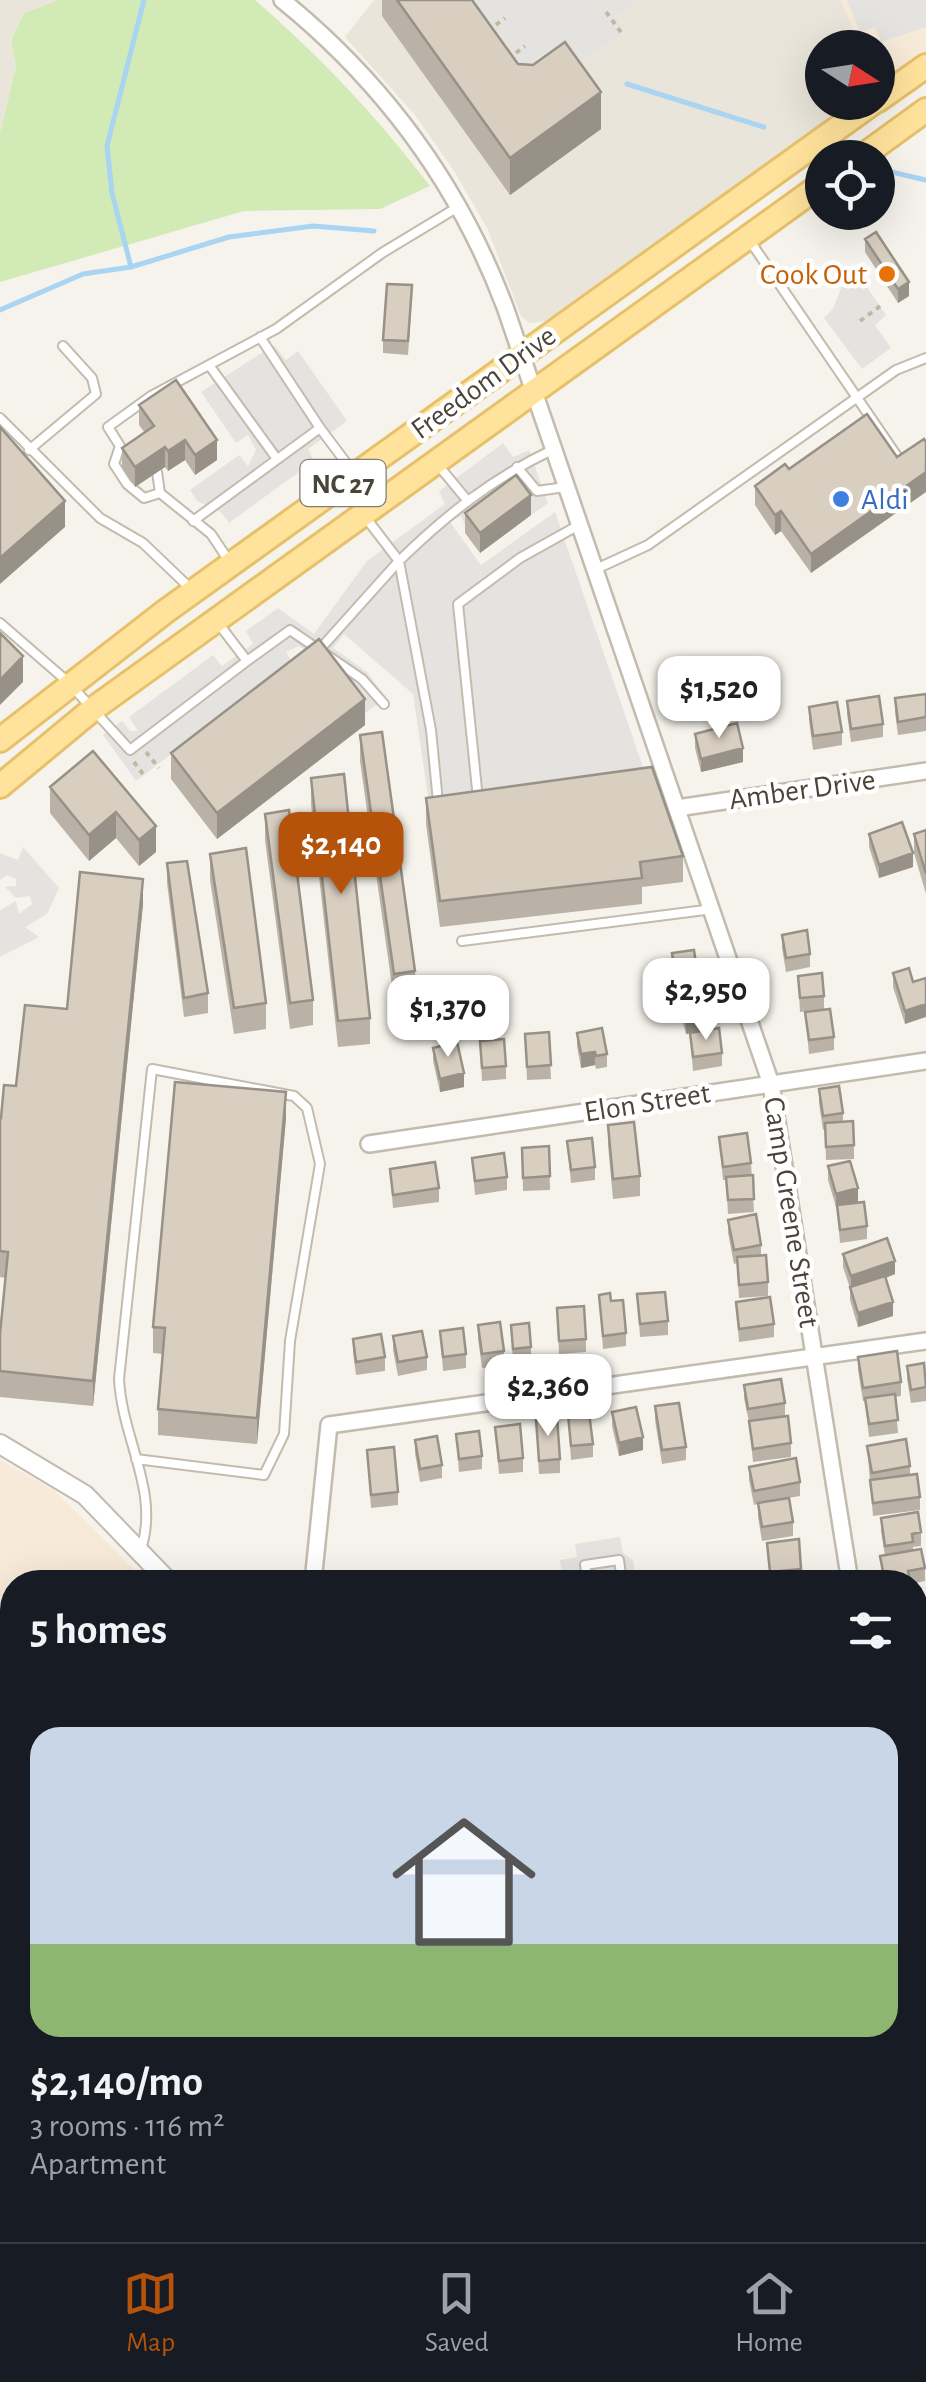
<!DOCTYPE html>
<meta charset="utf-8">
<style>
:root{--surface:#171b24;--page:#242831;--text:#f1f3f6;--muted:#9ea1a6;--line:#363941;--accent:#b45309}
body{margin:0;font-family:"Alegreya Sans",sans-serif;background:var(--page);color:var(--text);height:100vh;display:flex;flex-direction:column;font-size:38px;white-space:nowrap}
*{box-sizing:border-box;margin:0}
p{font-size:32px;color:var(--muted)}
.icon{flex:none;width:55px;height:55px;fill:none;stroke:currentColor;stroke-width:2;stroke-linecap:round;stroke-linejoin:round}
.map{position:relative;flex:1;overflow:hidden}
.panel{position:absolute;left:0px;top:1570px;width:928px;height:672px;display:flex;flex-direction:column;background:var(--surface);border-radius:40px 40px 0 0;box-shadow:0 10px 40px #0002}
.panel>*{flex:none}
.needle{width:65px;rotate:102deg}
.buttons{position:absolute;left:805px;top:30px;display:grid;gap:20px}
.buttons a{display:grid;place-items:center;width:90px;height:90px;border-radius:50%;background:var(--surface);box-shadow:0 10px 40px #0002;font-size:50px}
.price{position:absolute;translate:-50% -85px;padding:0 22px;border-radius:20px;background:#fff;color:#222;font-size:32px;line-height:65px;filter:drop-shadow(0 2px 5px #0008)}
.price::after{content:'';position:absolute;left:50%;top:60px;width:30px;height:22px;margin-left:-15px;background:inherit;clip-path:polygon(0 0,100% 0,50% 100%)}
.price.active{background:var(--accent);color:#fff}
ul{padding:0;list-style:none}
li{display:grid;align-content:center;gap:20px;height:530px;padding:0 30px}
li span{display:grid;place-items:center;height:310px;border-radius:30px;color:#555}
li>.icon{margin-inline-start:auto}
span .icon{width:180px;height:180px;fill:#fffc;stroke-width:1}
li b{font-size:42px}
h2{display:flex;justify-content:space-between;align-items:center;height:120px;padding:0 30px;font-size:42px}
.menu{display:flex;justify-content:space-around;align-items:center;height:140px;border-top:2px solid var(--line);background:var(--surface);font-size:28px;color:var(--muted)}
.menu a{display:grid;justify-items:center;gap:5px}
.menu .active{color:var(--accent)}
.map>svg:first-child{display:block}
.residential{fill:#eae5da}
.commercial{fill:#f7ead8}
.green{fill:#d2eab5}
.parking{fill:#e5e3e0}
.lines{fill:none;stroke-linecap:round;stroke-linejoin:round}
.stream{stroke:#a9d4f2;stroke-width:5}
.service-casing{stroke:#c2bbae;stroke-width:12}
.minor-casing{stroke:#c2bbae;stroke-width:20}
.tertiary-casing{stroke:#c2bbae;stroke-width:22}
.secondary-casing{stroke:#d6c79b;stroke-width:25}
.primary-casing{stroke:#e6c16a;stroke-width:28}
.path{stroke:#c4b79f;stroke-width:4;stroke-dasharray:5 5;stroke-linecap:butt}
.service{stroke:#fff;stroke-width:8}
.minor{stroke:#fff;stroke-width:15}
.tertiary{stroke:#fff;stroke-width:18}
.secondary{stroke:#fff3cd;stroke-width:20}
.primary{stroke:#ffe39c;stroke-width:22}
.wall{fill:#bab2a6}
.shaded-wall{fill:#979187}
.building{fill:#d8cfc1;stroke:#979187;stroke-width:2.5}
.food-dot{fill:#e8710a;stroke:#fff;stroke-width:4}
.shop-dot{fill:#3f7fe0;stroke:#fff;stroke-width:4}
.labels{text-anchor:middle;stroke-width:9;stroke-linejoin:round;paint-order:stroke}
.shield{fill:#fff;stroke:#817c74;stroke-width:2.5}
.shield-label{font-size:28px;font-weight:bold;fill:#4b4439}
.food-label{font-size:30px;fill:#c56008;stroke:#fff;text-anchor:end}
.street-label{font-size:30px;fill:#4b4439;stroke:#fff}
.shop-label{font-size:30px;fill:#366cbe;stroke:#fff;text-anchor:start}
</style>
<div class="map">
<svg width="926" height="2242" viewBox="0 0 926 2242">
<rect width="100%" height="100%" fill="#f6f3ec"/>
<path class="residential" d="M0,0H58L24,13L11,39L16,66L0,134Z
M374,0H841L860,47L822,48V102L855,103L546,321L529,323L521,316L487,228L454,171L415,115L345,37Z"/>
<path class="commercial" d="M841,0H926V55L878,87V48L860,47Z
M0,1460L55,1491L144,1579L143,1582H12V1865L0,1867Z
M12,1896V2230H306L304,2242H0V1898Z
M339,2230H718L729,2242H337Z"/>
<path class="green" d="M58,0H255C321,57 377,117 430,186L380,209L244,211L0,282V134L16,66L11,40L24,13Z"/>
<path class="parking" d="M465,0H632L633,3L616,17L624,31L544,88L525,85Z
M847,0H926V27L881,42L875,27L860,32Z
M856,271L886,315L875,325L891,348L862,369L824,318L833,309L845,278Z
M274,345L286,360L298,351L347,421L308,449L314,461L229,523L221,512L197,501L190,490L239,455L248,466L256,450L248,435L236,443L201,392Z
M503,443L513,457L529,450L548,503L531,515L516,495L468,531L461,516L450,522L481,565L555,512L652,793L432,823L413,694L344,634L333,648L367,672L386,698L364,714L354,684L299,646L286,652L292,662L136,781L103,735L122,721L130,731H138L129,717L213,655L222,666L253,644L246,631L278,608L314,634L367,561L445,504L439,491Z
M23,847L59,888L47,914L25,927L39,937L0,957V910L16,901L19,914L32,904L30,896L16,898L5,887L16,886V879L7,875L0,880V853L18,860Z
M620,1537L623,1553L633,1560L636,1582H563L560,1560L577,1557L575,1544Z"/>
<g class="lines">
<path class="stream" d="M627,84L764,127
M883,170L926,180
M131,267L112,193L107,146L144,0
M0,310L83,274L131,267L229,237L313,226L374,231"/>
<defs>
<path id="service" d="M750,241L903,465
M209,365L277,459
M0,418L100,518L143,543L190,588
M320,428L353,472
M29,450L96,394L92,378L63,346
M438,465L467,500
M517,467L537,491L565,487
M157,472L160,493
M193,521L320,428L260,337
M229,561L211,534L160,493L144,498L127,484L114,464L120,446L108,427L151,396L276,329L382,253L458,207
M594,570L648,545L896,370L926,358
M0,623L68,682L130,750L247,661L218,623
M321,648L399,561L366,518
M247,661L290,630L362,679L384,704
M478,799L458,604L520,558L579,525
M438,802L431,730L399,561C446,515 493,478 552,450
M462,941L713,909
M136,1459L264,1475L284,1434L290,1341L320,1164L307,1108L294,1096L152,1069L119,1379C122,1439 160,1492 141,1549
M588,1582L585,1565L619,1560L622,1582
M915,1684L926,1683
M915,1718L926,1716
M915,1724L918,1749
M427,2230L435,2242"/>
<path id="minor" d="M282,0C383,82 459,185 505,307L771,1084L850,1582
M677,808L926,771
M369,1144L926,1061
M313,1582L329,1425L926,1341
M915,2040L926,2038
M915,2178L926,2190
M740,2230L751,2242"/>
<path id="tertiary" d="M0,1444L85,1495L169,1582
M0,1880L12,1879"/>
<path id="secondary" d="M915,1750L926,1748
M320,2242L322,2230"/>
<path id="primary" d="M878,100L926,66
M860,158L926,110
M0,740L166,611L874,102
M0,786L93,709L822,184"/>
</defs>
<use href="#service" class="service-casing"/>
<use href="#minor" class="minor-casing"/>
<use href="#tertiary" class="tertiary-casing"/>
<use href="#secondary" class="secondary-casing"/>
<use href="#primary" class="primary-casing"/>
<path class="path" d="M606,12L623,35
M488,31L505,18
M508,59L525,46
M860,321L883,304
M146,752L159,768
M134,762L146,778
M0,1841L12,1839
M263,2242L266,2230"/>
<use href="#service" class="service"/>
<use href="#minor" class="minor"/>
<use href="#tertiary" class="tertiary"/>
<use href="#secondary" class="secondary"/>
<use href="#primary" class="primary"/>
</g>
<path class="wall" d="M382,0H472L518,64L601,129L510,195L382,16Z
M865,239L909,296L898,303L865,252Z
M412,299L408,355L383,353V340Z
M139,405L217,460L195,475L185,460L168,471L165,467L135,487L122,468V448L145,433L139,425Z
M867,414L811,573L781,531L775,535L755,505V486L789,469Z
M465,513L531,515L480,553L465,533Z
M926,694V731L898,735L895,712V698Z
M847,701L883,724V737L851,742L847,714Z
M809,707L842,732V745L813,750L809,720Z
M365,725L217,839L171,779V753Z
M695,734L743,762L701,772L695,748Z
M360,735L415,971V997L394,1000L360,761Z
M311,778L370,1018V1044L338,1047L311,804Z
M50,787L156,826V852L139,866L116,838L89,861L50,813Z
M426,798L683,856V882L642,887V904L440,927L426,824Z
M265,814L313,1000V1025L290,1029L265,840Z
M926,830V894L914,853V834Z
M869,834L913,867L879,878L869,847Z
M210,854L266,1003V1029L234,1034L210,880Z
M167,863L208,993V1013L184,1017L167,883Z
M143,904L93,1406L0,1397V1334L6,1278L0,1277V1118H1L16,1086L67,1009Z
M782,935L810,954V967L786,972L782,948Z
M672,953L698,977V989L711,1028L695,1032L722,1053V1066L693,1071L690,1033L686,1034L679,1007V993L687,992L676,993Z
M909,968L905,1024L893,987V973Z
M798,976L824,996V1009L800,1012Z
M805,1012L834,1037V1050L809,1054Z
M549,1032L551,1079L527,1080L525,1034Z
M577,1033L607,1054V1067L596,1069L595,1065L581,1068L577,1046Z
M480,1041L506,1066V1079L482,1081Z
M433,1048L464,1087L440,1092L433,1061Z
M819,1089L843,1113V1122L854,1145V1159L826,1160L825,1129L823,1130L819,1103Z
M286,1118L257,1444L158,1435V1409L162,1354L153,1353V1327Z
M608,1125L640,1176V1196L613,1199L608,1145Z
M719,1137L751,1163L754,1212L728,1214L726,1180H723Z
M567,1141L595,1167V1180L571,1183Z
M549,1146L550,1190L523,1191L522,1148Z
M472,1158L507,1177V1190L475,1195Z
M828,1166L858,1202L867,1226V1239L840,1243L837,1207H836L828,1180Z
M390,1169L439,1188V1202L393,1208Z
M728,1220L761,1245V1255L768,1282V1296L739,1298L737,1263L734,1264L728,1233Z
M843,1254L895,1274L886,1278L893,1316L858,1327L850,1300V1288L843,1267Z
M637,1294L668,1321V1335L640,1337Z
M599,1295L611,1301L626,1333V1346L603,1349Z
M736,1302L774,1324V1337L739,1342Z
M557,1308L586,1339V1352L559,1354Z
M478,1325L504,1351V1365L482,1368L478,1339Z
M511,1325L531,1347V1360L513,1362Z
M440,1331L466,1354V1368L443,1371Z
M393,1336L427,1357V1370L398,1376L393,1350Z
M353,1339L385,1357V1371L356,1375L353,1352Z
M858,1357L901,1382V1396L895,1397L898,1433L869,1437L865,1401H863L858,1370Z
M907,1366L926,1376V1401L911,1403L907,1379Z
M744,1385L785,1403V1416L791,1443V1457L753,1462L749,1422L744,1398Z
M655,1406L686,1447V1460L662,1464L655,1420Z
M612,1412L643,1450L619,1456L612,1426Z
M568,1415L593,1444V1457L571,1460Z
M536,1419L560,1459V1473L539,1474Z
M495,1427L523,1458V1472L499,1474Z
M456,1434L482,1456V1469L459,1472Z
M415,1440L442,1465V1478L420,1482L415,1453Z
M867,1446L910,1466V1475L920,1497V1510L873,1516Z
M367,1450L398,1492V1505L371,1508Z
M749,1467L800,1482V1496L776,1500L793,1522V1536L762,1541L758,1517V1504L754,1505L749,1480Z
M881,1518L921,1532V1546L913,1547V1550L925,1568V1581L915,1583L883,1582L880,1556H885L881,1531Z
M767,1543L801,1569V1582H770Z
M926,1616V1662L923,1637V1617Z
M12,1667V1825L11,1817L0,1819V1668Z
M926,1765V1840L915,1841V1766Z
M926,1896V1975L915,1977V1897Z
M924,2074H926V2120H923Z
M0,2142L12,2144V2230H17L15,2242H0Z
M86,2230H257L255,2242H84Z
M513,2230H690L701,2242H524Z
M878,2230H915L917,2242H882L878,2236Z"/>
<path class="shaded-wall" d="M601,92V129L510,195V158Z
M909,282V296L898,303V289Z
M185,440V460L168,471V451Z
M217,440V460L195,475V455Z
M165,447V467L135,487V467Z
M926,472V492L811,573V554Z
M531,495V515L480,553V533Z
M65,501V527L0,584V558Z
M781,511V531L775,535V515Z
M23,656V682L0,705V680Z
M365,699V725L217,839V813Z
M743,748V762L701,772V759Z
M116,812V838L89,861V835Z
M156,826V852L139,866V840Z
M913,853V867L879,878V865Z
M143,879V904L93,1406V1381Z
M926,1004V1017L905,1024V1011Z
M711,1015V1028L686,1034V1021Z
M595,1052V1065L581,1068V1054Z
M464,1073V1087L440,1092V1079Z
M286,1092V1118L257,1444V1418Z
M858,1188V1202L836,1207V1194Z
M895,1261V1274L851,1290V1276Z
M893,1302V1316L858,1327V1313Z
M643,1437V1450L619,1456V1443Z
M13,2230H17L15,2242H13Z
M252,2230H257L255,2242H252Z
M412,2230H416L413,2242H409Z
M590,2230H618L605,2242H576Z
M917,2232V2242H904Z"/>
<path class="building" d="M397,0H472L518,64L533,65L565,42L601,92L510,158Z
M876,232L909,282L898,289L865,239Z
M387,284L412,285L408,341L383,340Z
M176,380L217,440L195,455L185,440L168,451L165,447L135,467L122,448L154,426L139,405Z
M867,414L897,457L924,439L926,442V472L811,554L781,511L775,515L755,486L785,464L789,469Z
M0,427L65,501L0,558Z
M516,475L531,495L480,533L465,513Z
M0,633L23,656L0,680Z
M319,639L365,699L217,813L171,753Z
M926,694V717L898,722L895,698Z
M879,696L883,724L851,729L847,701Z
M837,702L842,732L813,736L809,707Z
M737,723L743,748L701,759L695,734Z
M382,732L415,971L394,974L360,735Z
M93,751L156,826L139,840L116,812L89,835L50,787Z
M652,767L683,856L640,862L642,878L440,901L426,798Z
M344,774L370,1018L338,1021L311,778Z
M289,810L313,1000L290,1003L265,814Z
M902,822L913,853L879,865L869,834Z
M926,830V874L914,834Z
M246,848L266,1003L234,1008L210,854Z
M187,861L208,993L184,998L167,863Z
M80,872L143,879L93,1381L0,1371V1334L8,1252L0,1251V1118H1L4,1085L16,1086L25,1005L67,1009Z
M807,930L810,954L786,958L782,935Z
M694,950L698,977L676,980L672,953Z
M909,968L913,982L926,978V1004L905,1011L893,973Z
M822,973L824,996L800,998L798,976Z
M704,987L711,1015L686,1021L679,993Z
M830,1009L834,1037L809,1040L805,1012Z
M602,1028L607,1054L596,1056L595,1052L581,1054L577,1033Z
M719,1028L722,1053L693,1057L690,1033Z
M549,1032L551,1065L527,1067L525,1034Z
M504,1039L506,1066L482,1068L480,1041Z
M457,1042L464,1073L440,1079L433,1048Z
M175,1082L286,1092L257,1418L158,1409L165,1328L153,1327Z
M839,1086L843,1113L823,1116L819,1089Z
M853,1121L854,1145L826,1147L825,1123Z
M634,1122L640,1176L613,1179L608,1125Z
M747,1133L751,1163L723,1167L719,1137Z
M592,1138L595,1167L571,1170L567,1141Z
M549,1146L550,1176L523,1178L522,1148Z
M504,1153L507,1177L475,1181L472,1158Z
M850,1161L858,1188L836,1194L828,1166Z
M435,1162L439,1188L393,1195L390,1169Z
M753,1175L754,1199L728,1200L726,1177Z
M864,1202L867,1226L840,1230L837,1205Z
M756,1214L761,1245L734,1250L728,1220Z
M887,1238L895,1261L851,1276L843,1254Z
M766,1255L768,1282L739,1285L737,1257Z
M885,1276L893,1302L858,1313L850,1287Z
M665,1292L668,1321L640,1324L637,1294Z
M610,1293L611,1301L623,1300L626,1333L603,1336L599,1295Z
M770,1297L774,1324L739,1329L736,1302Z
M584,1306L586,1339L559,1341L557,1308Z
M500,1322L504,1351L482,1354L478,1325Z
M529,1323L531,1347L513,1349L511,1325Z
M463,1328L466,1354L443,1357L440,1331Z
M422,1331L427,1357L398,1362L393,1336Z
M381,1334L385,1357L356,1362L353,1339Z
M897,1351L901,1382L863,1388L858,1357Z
M924,1363L926,1387L911,1390L907,1366Z
M781,1379L785,1403L748,1409L744,1385Z
M895,1394L898,1420L869,1424L865,1398Z
M679,1403L686,1447L662,1450L655,1406Z
M636,1407L643,1437L619,1443L612,1412Z
M589,1413L593,1444L571,1446L568,1415Z
M788,1416L791,1443L753,1449L749,1421Z
M557,1417L560,1459L539,1461L536,1419Z
M520,1424L523,1458L499,1461L495,1427Z
M479,1431L482,1456L459,1459L456,1434Z
M437,1436L442,1465L420,1469L415,1440Z
M906,1439L910,1466L872,1473L867,1446Z
M394,1447L398,1492L371,1495L367,1450Z
M796,1458L800,1482L754,1491L749,1467Z
M917,1474L920,1497L873,1503L870,1480Z
M789,1498L793,1522L762,1527L758,1503Z
M918,1512L921,1532L912,1534L913,1542L885,1546L881,1518Z
M799,1539L801,1569L770,1572L767,1543Z
M921,1549L925,1568L908,1571L910,1581L885,1582L880,1556Z
M926,1616V1642L923,1617Z
M12,1667V1799L11,1791L0,1793V1668Z
M926,1765V1820L915,1821V1766Z
M926,1896V1920L915,1922V1897Z
M926,1932V1962L915,1963V1934Z
M924,2074H926V2107H923Z
M0,2142L12,2144V2227L0,2225Z
M86,2230H210L208,2242H84Z
M383,2230H412L409,2242H380Z
M536,2230H590L576,2242H547Z
M609,2230H690L701,2242H596Z
M883,2230H915L917,2232L904,2242H892Z
M0,2237L8,2239V2242H0Z"/>
<circle class="food-dot" cx="887" cy="274" r="10"/>
<circle class="shop-dot" cx="841" cy="499" r="10"/>
<g class="labels">
<rect class="shield" x="300.5" y="460" width="85" height="46" rx="8"/>
<g class="shield-label">
<text x="343" y="493">NC 27</text>
</g>
<g class="food-label">
<text x="867" y="284">Cook Out</text>
</g>
<g class="street-label">
<text transform="translate(483 382) rotate(-36)" y="10">Freedom Drive</text>
<text transform="translate(802 789) rotate(-8)" y="10">Amber Drive</text>
<text transform="translate(647 1102) rotate(-9)" y="10">Elon Street</text>
<text transform="translate(792 1212) rotate(81)" y="10">Camp Greene Street</text>
</g>
<g class="shop-label">
<text x="861" y="509">Aldi</text>
</g>
</g>
</svg>
<div class="buttons">
<a><svg class="needle" viewBox="-14 -14 28 28"><path d="M0-13l5 13h-10z" fill="#e53935"/><path d="M0 13l5-13h-10z" fill="#9ea1a6"/></svg></a>
<a><svg class="icon" aria-label="locate" viewBox="0 0 24 24"><circle cx="12" cy="12" r="6"/><path d="M12 2v4M12 18v4M2 12h4M18 12h4"/></svg></a>
</div>
<b class="price" style="left:719px;top:741px">$1,520</b>
<b class="price active" style="left:341px;top:897px">$2,140</b>
<b class="price" style="left:706px;top:1043px">$2,950</b>
<b class="price" style="left:448px;top:1060px">$1,370</b>
<b class="price" style="left:548px;top:1439px">$2,360</b>
<section class="panel">
<h2>5 homes<svg class="icon" aria-label="filters" viewBox="0 0 24 24"><path d="M4 7h16M4 17h16"/><circle cx="9" cy="7" r="2"/><circle cx="15" cy="17" r="2"/></svg></h2>
<ul>
<li><span style="background:linear-gradient(#c9d6e8 70%,#8fb573 0)"><svg class="icon" aria-label="home" viewBox="0 0 24 24"><path d="M3 11l9-7 9 7M6 9v11h12V9"/></svg></span><div><b>$2,140/mo</b><p>3 rooms · 116 m²</p><p>Apartment</p></div></li>
</ul>
</section>
</div>
<nav class="menu">
<a class="active"><svg class="icon" aria-label="map" viewBox="0 0 24 24"><path d="M3 6l6-2 6 2 6-2v14l-6 2-6-2-6 2zM9 4v14M15 6v14"/></svg>Map</a>
<a><svg class="icon" aria-label="saved" viewBox="0 0 24 24"><path d="M7 4h10v16l-5-4-5 4z"/></svg>Saved</a>
<a><svg class="icon" aria-label="home" viewBox="0 0 24 24"><path d="M3 11l9-7 9 7M6 9v11h12V9"/></svg>Home</a>
</nav>
